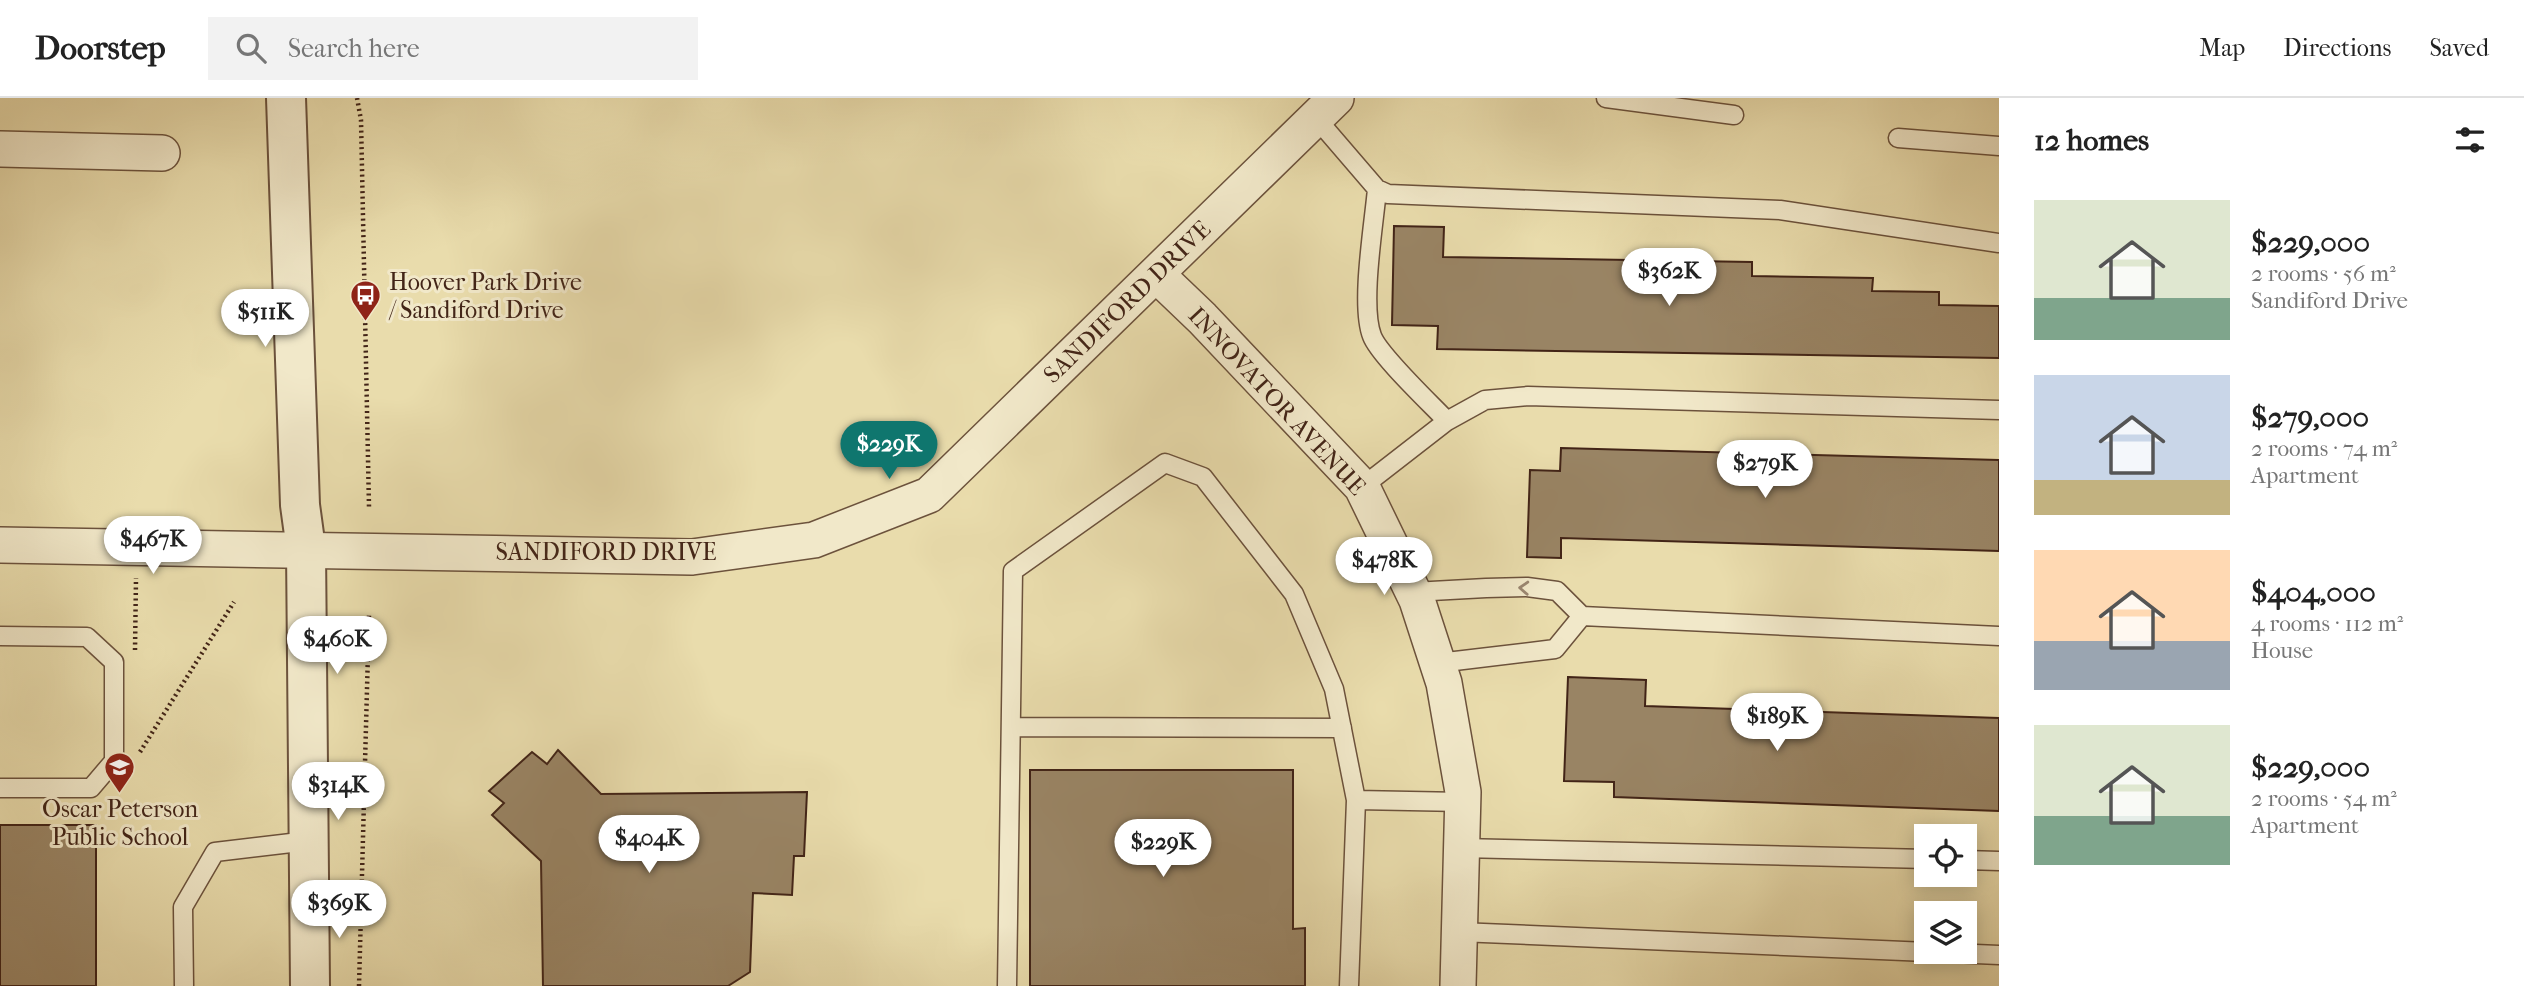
<!DOCTYPE html>
<meta charset="utf-8">
<style>
:root{--surface:#fff;--page:#f2f2f2;--text:#222;--muted:#767676;--line:#e0e0e0;--accent:#0f766e}
body{margin:0;font-family:"IM FELL French Canon",serif;background:var(--page);color:var(--text);height:100vh;display:flex;flex-direction:column;font-size:26px;white-space:nowrap}
*{box-sizing:border-box;margin:0}
p{font-size:23px;color:var(--muted)}
.icon{flex:none;width:38px;height:38px;fill:none;stroke:currentColor;stroke-width:2;stroke-linecap:round;stroke-linejoin:round}
.map{position:relative;flex:1;overflow:hidden}
.panel{display:flex;flex-direction:column;background:var(--surface);width:525px}
.panel>*{flex:none}
.tools{position:absolute;left:1914px;top:726px;display:grid;gap:14px}
.tools a{display:grid;place-items:center;width:63px;height:63px;border-radius:0px;background:var(--surface);box-shadow:0 4px 18px #0003;font-size:35px}
.price{position:absolute;translate:-50% -60px;padding:0 16px;border-radius:24px;background:#fff;color:#222;font-size:23px;line-height:46px;filter:drop-shadow(0 2px 4px #0008)}
.price::after{content:'';position:absolute;left:50%;top:42px;width:21px;height:16px;margin-left:-10px;background:inherit;clip-path:polygon(0 0,100% 0,50% 100%)}
.price.active{background:var(--accent);color:#fff}
ul{padding:0;list-style:none}
li{display:flex;align-items:center;gap:21px;height:175px;padding:0 35px}
li span{display:grid;place-items:center;flex:none;width:196px;height:140px;border-radius:0px;color:#555}
li>.icon{margin-inline-start:auto}
span .icon{width:84px;height:84px;fill:#fffc;stroke-width:1}
li b{font-size:30px}
h2{display:flex;justify-content:space-between;align-items:center;height:84px;padding:0 35px;font-size:30px}
header{display:flex;align-items:center;gap:42px;box-sizing:border-box;height:98px;padding:0 35px;background:var(--surface);border-bottom:2px solid var(--line)}
header strong{font-size:33px}
nav{display:flex;gap:38px;margin-inline-start:auto;font-size:24px}
.search{width:490px;height:63px;background:var(--page);display:flex;align-items:center;gap:18px;box-sizing:border-box;padding:0 24px;border-radius:0px;color:var(--muted);font-size:26px}
main{display:flex;flex:1;min-height:0}
.map>svg:first-child{display:block}
.building{fill:#998464;stroke:#422417;stroke-width:2}
.lines{fill:none;stroke-linecap:round;stroke-linejoin:round}
.service-casing{stroke:#6c523c;stroke-width:21}
.minor-casing{stroke:#6c523c;stroke-width:38}
.tertiary-casing{stroke:#6c523c;stroke-width:42}
.path{stroke:#422417;stroke-width:4.5;stroke-dasharray:2 3.5;stroke-linecap:butt}
.service{stroke:#f1e8c9;stroke-width:18}
.minor{stroke:#f1e8c9;stroke-width:35}
.tertiary{stroke:#f1e8c9;stroke-width:38}
.oneway{stroke:#9a8670}
.labels{text-anchor:middle;stroke-width:6;stroke-linejoin:round;paint-order:stroke}
.poi-label{font-size:24px;fill:#422417;stroke:#f1e8c9;text-anchor:start}
.street-label{font-size:24px;fill:#422417;stroke:#f1e8c9}
</style>
<header>
<strong>Doorstep</strong>
<div class="search"><svg class="icon" aria-label="search" viewBox="0 0 24 24"><circle cx="10" cy="10" r="6"/><path d="M15 15l6 6"/></svg>Search here</div>
<nav><a>Map</a><a>Directions</a><a>Saved</a></nav>
</header>
<main>
<div class="map">
<svg width="1999" height="888" viewBox="0 0 1999 888">
<rect width="100%" height="100%" fill="#e9dcac"/>
<filter id="stains"><feTurbulence type="fractalNoise" baseFrequency=".00286" numOctaves="4"/><feColorMatrix values="0 0 0 0 .2 0 0 0 0 .09 0 0 0 0 .02 0 0 0 .5 -.17"/></filter>
<radialGradient id="worn" r=".72"><stop offset=".6" stop-color="#630" stop-opacity="0"/><stop offset="1" stop-color="#630" stop-opacity=".3"/></radialGradient>
<path class="building" d="M1394,128L1444,129L1443,159L1752,164V178L1873,180L1872,193L1939,194V207L1999,208V260L1437,251L1438,228L1392,227Z
M1561,350L1999,362V453L1561,440V460L1527,459L1530,372L1560,373Z
M1568,579L1646,582L1645,608L1999,620V713L1614,699V684L1564,683Z
M558,652L601,696L807,694L804,758H794L792,797L753,795L750,874L728,888H543L541,763L492,717L504,705L489,693L532,654L547,666Z
M1030,672H1293V831L1305,830V888H1030Z
M0,727H96V888H0Z"/>
<g class="lines">
<defs>
<path id="service" d="M1606,0L1734,17
M1315,15L1316,20L1377,91L1388,96L1780,112L1999,145
M1898,40L1999,48
M1377,91C1374,126 1360,207 1372,238C1379,257 1430,305 1447,323
M1362,389L1447,323L1485,302L1528,298L1999,312
M1413,494L1486,490L1527,489L1557,493L1582,518L1999,538
M0,538L87,539L114,564V663L91,690H0
M1438,565L1555,551L1582,518
M1011,629L1342,630
M1356,702L1463,704
M1461,750L1927,761
M1965,762L1999,763
M1459,834L1927,854
M1929,854L1999,857
M184,888L183,809L215,754L308,743
M1007,888L1013,473L1165,365L1203,379L1294,496L1334,591L1356,702L1349,888"/>
<path id="minor" d="M0,51L162,55
M1156,176L1202,220L1362,389L1417,502L1444,585L1463,694L1458,888
M0,447L692,459L814,442L929,397L1336,0"/>
<path id="tertiary" d="M286,0L300,407L306,451L310,888"/>
</defs>
<use href="#service" class="service-casing"/>
<use href="#minor" class="minor-casing"/>
<use href="#tertiary" class="tertiary-casing"/>
<path class="path" d="M357,0L361,22L369,409
M135,552L136,480
M140,654L234,504
M359,888L369,517"/>
<use href="#service" class="service"/>
<use href="#minor" class="minor"/>
<use href="#tertiary" class="tertiary"/>
</g>
<defs><path id="oneway-chevron" d="M-2-3.5L2.5 0L-2 3.5" fill="none" stroke-width="1.6" stroke-linecap="round" stroke-linejoin="round" transform="scale(1.75)"/></defs>
<use class="oneway" href="#oneway-chevron" transform="translate(1524 490) rotate(-177)"/>
<defs>
<symbol id="bus-pin" viewBox="-11 -11 22 30"><path d="M0 17L-7.5 6A9.5 9.5 0 1 1 7.5 6Z" fill="#8f2418" stroke="#f1e8c9"/><path d="M-5-6H5V4H4V6H2V4H-2V6H-4V4H-5ZM-3.5-4V0h7V-4ZM-3.5 1.2v1.5H-2V1.2ZM2 1.2v1.5H3.5V1.2Z" fill="#fff"/></symbol>
<symbol id="school-pin" viewBox="-11 -11 22 30"><path d="M0 17L-7.5 6A9.5 9.5 0 1 1 7.5 6Z" fill="#8f2418" stroke="#f1e8c9"/><path d="M0-5L7-2L0 1L-7-2ZM-4 1L0 2.5L4 1V4Q0 6-4 4Z" fill="#fff"/></symbol>
</defs>
<g fill-rule="evenodd">
<use href="#bus-pin" x="348" y="180" width="35" height="47"/>
<use href="#school-pin" x="102" y="652" width="35" height="47"/>
</g>
<g class="labels">
<g class="poi-label">
<text x="389" y="192">Hoover Park Drive<tspan x="389" dy="28">/ Sandiford Drive</tspan></text>
<text x="120" y="719" text-anchor="middle">Oscar Peterson<tspan x="120" dy="28">Public School</tspan></text>
</g>
<g class="street-label">
<text transform="translate(1127 204) rotate(-44)" y="8">SANDIFORD DRIVE</text>
<text transform="translate(1277 303) rotate(47)" y="8">INNOVATOR AVENUE</text>
<text x="606" y="462">SANDIFORD DRIVE</text>
</g>
</g>
<rect width="100%" height="100%" filter="url(#stains)"/>
<rect width="100%" height="100%" fill="url(#worn)"/>
</svg>
<div class="tools">
<a><svg class="icon" aria-label="locate" viewBox="0 0 24 24"><circle cx="12" cy="12" r="6"/><path d="M12 2v4M12 18v4M2 12h4M18 12h4"/></svg></a>
<a><svg class="icon" aria-label="layers" viewBox="0 0 24 24"><path d="M12 4l9 5-9 5-9-5zM3 14l9 5 9-5"/></svg></a>
</div>
<b class="price" style="left:1669px;top:210px">$362K</b>
<b class="price" style="left:265px;top:251px">$511K</b>
<b class="price active" style="left:889px;top:383px">$229K</b>
<b class="price" style="left:1765px;top:402px">$279K</b>
<b class="price" style="left:153px;top:478px">$467K</b>
<b class="price" style="left:1384px;top:499px">$478K</b>
<b class="price" style="left:337px;top:578px">$460K</b>
<b class="price" style="left:1777px;top:655px">$189K</b>
<b class="price" style="left:338px;top:724px">$314K</b>
<b class="price" style="left:649px;top:777px">$404K</b>
<b class="price" style="left:1163px;top:781px">$229K</b>
<b class="price" style="left:339px;top:842px">$369K</b>
</div>
<section class="panel">
<h2>12 homes<svg class="icon" aria-label="filters" viewBox="0 0 24 24"><path d="M4 7h16M4 17h16"/><circle cx="9" cy="7" r="2"/><circle cx="15" cy="17" r="2"/></svg></h2>
<ul>
<li><span style="background:linear-gradient(#dfe7d0 70%,#7fa58c 0)"><svg class="icon" aria-label="home" viewBox="0 0 24 24"><path d="M3 11l9-7 9 7M6 9v11h12V9"/></svg></span><div><b>$229,000</b><p>2 rooms · 56 m²</p><p>Sandiford Drive</p></div></li>
<li><span style="background:linear-gradient(#c9d6e8 75%,#c2b280 0)"><svg class="icon" aria-label="home" viewBox="0 0 24 24"><path d="M3 11l9-7 9 7M6 9v11h12V9"/></svg></span><div><b>$279,000</b><p>2 rooms · 74 m²</p><p>Apartment</p></div></li>
<li><span style="background:linear-gradient(#ffd9b3 65%,#9aa5b1 0)"><svg class="icon" aria-label="home" viewBox="0 0 24 24"><path d="M3 11l9-7 9 7M6 9v11h12V9"/></svg></span><div><b>$404,000</b><p>4 rooms · 112 m²</p><p>House</p></div></li>
<li><span style="background:linear-gradient(#dfe7d0 65%,#7fa58c 0)"><svg class="icon" aria-label="home" viewBox="0 0 24 24"><path d="M3 11l9-7 9 7M6 9v11h12V9"/></svg></span><div><b>$229,000</b><p>2 rooms · 54 m²</p><p>Apartment</p></div></li>
</ul>
</section>
</main>
